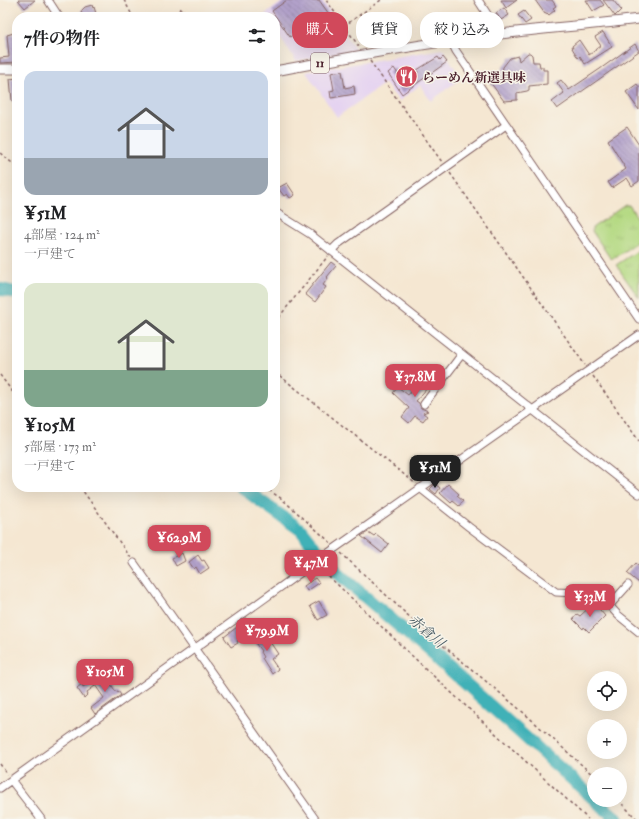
<!DOCTYPE html>
<html lang="ja">
<meta charset="utf-8">
<style>
:root{--surface:#fff;--page:#f2f2f2;--text:#202124;--muted:#757577;--accent:#d1495b}
body{margin:0;font-family:"IM FELL Double Pica","Noto Serif JP",serif;background:var(--page);color:var(--text);height:100vh;display:flex;flex-direction:column;font-size:15px;white-space:nowrap}
*{box-sizing:border-box;margin:0}
p{font-size:13px;color:var(--muted)}
.icon{flex:none;width:22px;height:22px;fill:none;stroke:currentColor;stroke-width:2;stroke-linecap:round;stroke-linejoin:round}
.map{position:relative;flex:1;overflow:hidden}
.details{position:absolute;left:12px;top:12px;width:268px;height:480px;display:flex;flex-direction:column;background:var(--surface);border-radius:16px;box-shadow:0 4px 16px #0002}
.details>*{flex:none}
.guide{position:absolute;left:292px;top:12px;width:287px;height:36px;display:flex;gap:8px}
.fabs{position:absolute;left:587px;top:671px;display:grid;gap:8px}
.fabs a{display:grid;place-items:center;width:40px;height:40px;border-radius:50%;background:var(--surface);box-shadow:0 4px 16px #0002;font-size:20px}
.price{position:absolute;translate:-50% -34px;padding:0 9px;border-radius:8px;background:var(--accent);color:#fff;font-size:13px;line-height:26px;filter:drop-shadow(0 1px 2px #0008)}
.price::after{content:'';position:absolute;left:50%;top:24px;width:12px;height:9px;margin-left:-6px;background:inherit;clip-path:polygon(0 0,100% 0,50% 100%)}
.price.selected{background:#222;color:#fff}
ul{padding:0;list-style:none}
li{display:grid;align-content:center;gap:8px;height:212px;padding:0 12px}
li span{display:grid;place-items:center;height:124px;border-radius:12px;color:#555}
li>.icon{margin-inline-start:auto}
span .icon{width:72px;height:72px;fill:#fffc;stroke-width:1}
li b{font-size:17px}
h2{display:flex;justify-content:space-between;align-items:center;height:48px;padding:0 12px;font-size:17px}
.chip{padding:0 14px;border-radius:16px;background:var(--surface);box-shadow:0 4px 16px #0002;font-size:14px;line-height:36px}
.chip.selected{background:var(--accent);color:#fff}
.map>svg:first-child{display:block}
.built{fill:#e5d3f1}
.grass{fill:url(#grass-tufts);stroke:#7f7c56}
.lines{fill:none;stroke-linecap:round;stroke-linejoin:round}
.river{stroke:#41b1b7;stroke-width:13}
.building{fill:url(#building-back-hatch)}
.minor-casing{stroke:#866565;stroke-width:9}
.major-casing{stroke:#866565;stroke-width:11}
.path{stroke:#866565;stroke-width:1.5;stroke-dasharray:3 3;stroke-linecap:butt}
.minor{stroke:#fff;stroke-width:7}
.major{stroke:#fff;stroke-width:9}
.labels{text-anchor:middle;stroke-width:3;stroke-linejoin:round;paint-order:stroke}
.shield{fill:#f7f3e8;stroke:#7e5f64;stroke-width:1}
.shield-label{font-size:12px;font-weight:bold;fill:#4a1f2b}
.poi-label{font-size:13px;font-weight:bold;fill:#4a1f2b;stroke:#f7f3e8;text-anchor:start}
.water-label{font-size:14px;font-style:italic;fill:#465963;stroke:#f7f3e8}
</style>
<div class="map">
<svg width="639" height="819" viewBox="0 0 639 819">
<defs>
<pattern id="grass-tufts" width="24" height="20" patternUnits="userSpaceOnUse"><rect width="24" height="20" fill="#b4d982"/><path d="M3 7l-1-3M5 7V3M7 7l1-3M15 17l-1-3M17 17v-4M19 17l1-3" fill="none" stroke="#9cba70"/></pattern>
<pattern id="building-back-hatch" width="6" height="6" patternUnits="userSpaceOnUse"><rect width="6" height="6" fill="#b2a2cb"/><path d="M-1 5l2 2M0 0l6 6M5-1l2 2" fill="none" stroke="#9383a5"/></pattern>
</defs>
<rect width="100%" height="100%" fill="#f7f3e8"/>
<filter id="ink" filterUnits="userSpaceOnUse"><feTurbulence type="fractalNoise" baseFrequency=".025" numOctaves="2"/><feDisplacementMap in="SourceGraphic" scale="8" xChannelSelector="R" yChannelSelector="G"/><feConvolveMatrix kernelMatrix="1 2 1 2 8 2 1 2 1" color-interpolation-filters="sRGB"/></filter>
<filter id="wash" filterUnits="userSpaceOnUse"><feTurbulence type="fractalNoise" baseFrequency=".012" numOctaves="4" result="noise"/><feDisplacementMap in="SourceGraphic" scale="16" xChannelSelector="R" yChannelSelector="G"/><feGaussianBlur stdDeviation="0.9" result="paint"/><feColorMatrix in="noise" values="0 0 0 0 0 0 0 0 0 0 0 0 0 0 0 0 0 1.4 0 .05"/><feComposite in="paint" operator="in"/></filter>
<g filter="url(#wash)">
<rect width="100%" height="100%" fill="#f5e7d2"/>
<path class="built" d="M285,0H322L356,50L296,61L275,29V17H267L265,14Z
M443,49L461,78L431,101L420,85L399,101L385,83L337,117L306,72Z"/>
<path class="grass" d="M625,205H629L639,220V241L613,259L610,258L592,231V228Z
M639,250V298L616,265Z"/>
<g class="lines">
<path class="river" d="M0,289L17,293
M241,487L301,530L323,558L341,576L464,682L594,799
M595,800L617,819"/>
</g>
<g id="blocks">
<path class="building" d="M18,0H35L25,8Z
M287,0H319L329,14L312,26L310,23L290,37L272,11Z
M501,0H517L506,8Z
M535,0H552L556,6L553,8L555,10L549,15L547,13L545,14Z
M586,0H600L604,5L593,11Z
M603,0H613L621,10L615,16Z
M92,5L93,8L94,7L97,17H82L81,11L85,7Z
M504,8L509,15L501,20L496,13Z
M524,11L531,20L525,24L518,15Z
M17,32V62L0,63V58L9,57L7,35Z
M603,32L612,47L585,64L580,56L578,58L572,48H573L572,46L579,40L589,55L601,46L595,37Z
M635,44L639,51L557,109L552,102L564,93L557,83L561,80L569,90L600,69Z
M528,53H530L532,55L533,62H539L540,67H543V70H547V84L529,86V90L527,91L517,93V100L504,101L490,82L501,79L503,67L510,58L518,56L519,61Z
M438,57L440,60L443,57L447,62L402,94L388,73L394,68L402,80L404,79L407,84L416,77L415,75L418,72L417,70Z
M342,71L345,88L354,86L355,94L331,98L330,91L334,90L331,73Z
M17,78V100L12,101L10,79Z
M637,84L639,87V110L626,92Z
M627,127L639,145V181L632,186L627,178L612,188L608,182L626,169L608,140Z
M287,183L295,195L290,198L287,194L284,196L278,188Z
M331,262L336,266L327,277L328,278L323,285L326,287L315,302L305,294Z
M422,371L435,381L430,388L428,387L416,401L419,403L421,408L428,411L423,413L427,416L423,421L415,416L409,423L402,417L409,408L393,393L398,387L408,395L420,381L416,378Z
M435,484L440,488L436,494L430,489Z
M448,484L459,494L457,496L463,501L459,506L453,501L451,503L440,493Z
M368,532L374,536L376,534L389,544L382,553L361,536Z
M182,553L185,561L176,566L172,558Z
M198,555L202,561L204,560L209,568L200,574L196,567L194,569L189,562Z
M636,563L639,566V583L627,573Z
M315,578L319,583L307,591L304,586Z
M319,601L327,615L318,620L310,606Z
M594,603L605,616L589,632L584,627L583,629L573,619L577,614L580,616Z
M241,624L248,633L237,641L238,643L231,647L224,637Z
M264,633L278,654L271,659L278,669L272,674L262,658L263,657L260,652L261,651L253,640Z
M104,674L116,692L118,691L121,695L95,714L91,708L104,698L93,682Z
M92,681L95,686L87,692L88,694L84,698L77,688L82,684L83,687Z"/>
</g>
</g>
<g filter="url(#ink)">
<use href="#blocks" fill-opacity="0" stroke="#866565" stroke-width="1"/>
<g class="lines">
<defs>
<path id="minor" d="M48,0L59,17
M478,0L500,34
M451,41L456,51L639,319
M275,212L310,234L639,494
M331,251L338,244L506,125
M424,404L462,354
M420,488L469,527L556,592L594,594L607,603L618,615L639,632
M134,563L315,819
M609,606L628,585
M11,780L41,819
M0,788L314,563L639,335"/>
<path id="major" d="M0,69H17
M275,71C350,57 425,43 500,34C546,28 593,25 639,19"/>
</defs>
<use href="#minor" class="minor-casing"/>
<use href="#major" class="major-casing"/>
<path class="path" d="M124,0L133,17
M326,0L360,48
M169,17L182,8L188,17
M344,26L381,0
M370,61L442,162
M0,153L17,167
M450,173L585,365
M275,322L328,256
M275,372L416,484
M0,375L17,398
M593,376L639,441
M80,487L131,558
M264,487L282,499L331,543
M341,553L415,622L524,713L594,776
M320,568L427,670L588,819
M0,764L7,774
M618,800L637,819"/>
<use href="#minor" class="minor"/>
<use href="#major" class="major"/>
</g>
</g>
<defs>
<symbol id="restaurant-disc" viewBox="-11 -11 22 22"><circle r="9.5" fill="#d1495b" stroke="#f7f3e8"/><path d="M-5-6h1v4h1v-4h1v4h1v-4h1v5L-1.5 .5V6h-2V.5L-5-1ZM5-6V6H3V1.5H1.5Q1.5-4 5-6Z" fill="#fff"/></symbol>
</defs>
<g fill-rule="evenodd">
<use href="#restaurant-disc" x="394" y="64" width="25" height="25"/>
</g>
<g class="labels">
<rect class="shield" x="311" y="53" width="18" height="20" rx="3"/>
<g class="shield-label">
<text x="320" y="67">11</text>
</g>
<g class="poi-label">
<text x="422" y="82">らーめん新選具味</text>
</g>
<g class="water-label">
<text transform="translate(427 631) rotate(41)" y="5">赤倉川</text>
</g>
</g>
</svg>
<div class="fabs">
<a><svg class="icon" aria-label="locate" viewBox="0 0 24 24"><circle cx="12" cy="12" r="6"/><path d="M12 2v4M12 18v4M2 12h4M18 12h4"/></svg></a>
<a>+</a>
<a>−</a>
</div>
<b class="price" style="left:415px;top:398px">¥37.8M</b>
<b class="price selected" style="left:435px;top:489px">¥51M</b>
<b class="price" style="left:179px;top:559px">¥62.9M</b>
<b class="price" style="left:311px;top:584px">¥47M</b>
<b class="price" style="left:590px;top:618px">¥33M</b>
<b class="price" style="left:267px;top:652px">¥79.9M</b>
<b class="price" style="left:105px;top:693px">¥105M</b>
<div class="guide">
<a class="chip selected">購入</a>
<a class="chip">賃貸</a>
<a class="chip">絞り込み</a>
</div>
<section class="details">
<h2>7件の物件<svg class="icon" aria-label="filters" viewBox="0 0 24 24"><path d="M4 7h16M4 17h16"/><circle cx="9" cy="7" r="2"/><circle cx="15" cy="17" r="2"/></svg></h2>
<ul>
<li><span style="background:linear-gradient(#c9d6e8 70%,#9aa5b1 0)"><svg class="icon" aria-label="home" viewBox="0 0 24 24"><path d="M3 11l9-7 9 7M6 9v11h12V9"/></svg></span><div><b>¥51M</b><p>4部屋 · 124 m²</p><p>一戸建て</p></div></li>
<li><span style="background:linear-gradient(#dfe7d0 70%,#7fa58c 0)"><svg class="icon" aria-label="home" viewBox="0 0 24 24"><path d="M3 11l9-7 9 7M6 9v11h12V9"/></svg></span><div><b>¥105M</b><p>5部屋 · 173 m²</p><p>一戸建て</p></div></li>
</ul>
</section>
</div>
